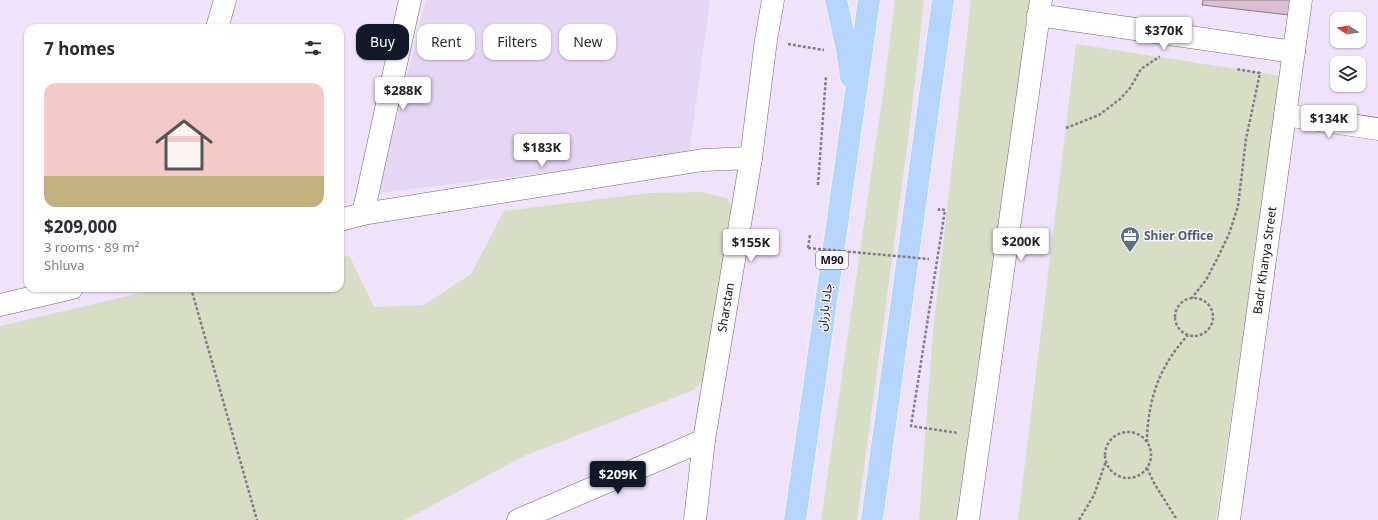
<!DOCTYPE html>
<meta charset="utf-8">
<style>
:root{--surface:#fff;--page:#f2f2f3;--text:#2b2b33;--muted:#7c7c81;--line:#e1e1e2;--accent:#111827}
body{margin:0;font-family:"Noto Sans","Noto Sans Arabic",sans-serif;background:var(--page);color:var(--text);height:100vh;display:flex;flex-direction:column;font-size:15px;white-space:nowrap}
*{box-sizing:border-box;margin:0}
p{font-size:13px;color:var(--muted)}
.icon{flex:none;width:22px;height:22px;fill:none;stroke:currentColor;stroke-width:2;stroke-linecap:round;stroke-linejoin:round}
.map{position:relative;flex:1;overflow:hidden}
.sheet{position:absolute;left:24px;top:24px;width:320px;height:268px;display:flex;flex-direction:column;background:var(--surface);border-radius:12px;box-shadow:0 1px 3px #0004}
.sheet>*{flex:none}
.hud{position:absolute;left:356px;top:24px;width:380px;height:36px;display:flex;gap:8px}
.needle{width:26px;rotate:282deg}
.buttons{position:absolute;left:1330px;top:12px;display:grid;gap:8px}
.buttons a{display:grid;place-items:center;width:36px;height:36px;border-radius:8px;background:var(--surface);box-shadow:0 1px 3px #0004;font-size:20px}
.price{position:absolute;translate:-50% -34px;padding:0 9px;border-radius:4px;background:#fff;color:#222;font-size:13px;line-height:26px;filter:drop-shadow(0 1px 2px #0008)}
.price::after{content:'';position:absolute;left:50%;top:24px;width:12px;height:9px;margin-left:-6px;background:inherit;clip-path:polygon(0 0,100% 0,50% 100%)}
.price.selected{background:var(--accent);color:#fff}
ul{padding:0;list-style:none}
li{display:grid;align-content:center;gap:8px;height:212px;padding:0 20px}
li+li{border-top:1px solid var(--line)}
li span{display:grid;place-items:center;height:124px;border-radius:12px;color:#555}
li>.icon{margin-inline-start:auto}
span .icon{width:72px;height:72px;fill:#fffc;stroke-width:1}
li b{font-size:17px}
h2{display:flex;justify-content:space-between;align-items:center;height:48px;padding:0 20px;font-size:17px}
.pill{padding:0 14px;border-radius:12px;background:var(--surface);box-shadow:0 1px 3px #0004;font-size:14px;line-height:36px}
.pill.selected{background:var(--accent);color:#fff}
.map>svg:first-child{display:block}
.built{fill:#e5d6f4}
.green{fill:#d8dec6}
.building{fill:#dabfd3;stroke:#8d7988}
.lines{fill:none;stroke-linecap:round;stroke-linejoin:round}
.street-casing{stroke:#71677b;stroke-width:23}
.secondary-casing{stroke:#71677b;stroke-width:23}
.highway-casing{stroke:#fff;stroke-width:23}
.path{stroke:#847c8b;stroke-width:2.5;stroke-dasharray:3 2;stroke-linecap:butt}
.street{stroke:#fff;stroke-width:22}
.secondary{stroke:#fff;stroke-width:22}
.highway{stroke:#b6d5fc;stroke-width:22}
.path-bridge{stroke:#847c8b;stroke-width:2.5;stroke-dasharray:3 2;stroke-linecap:butt}
.labels{text-anchor:middle;stroke-width:3;stroke-linejoin:round;paint-order:stroke}
.shield{fill:#f8f4fd;stroke:#57535b;stroke-width:1}
.shield-label{font-size:11px;font-weight:bold;fill:#120e15}
.service-label{font-size:12px;font-weight:bold;fill:#4e5e75;stroke:#f8f4fd;text-anchor:start}
.street-label{font-size:12px;fill:#120e15;stroke:#f8f4fd}
</style>
<div class="map">
<svg width="1378" height="520" viewBox="0 0 1378 520">
<rect width="100%" height="100%" fill="#efe3fa"/>
<path class="built" d="M426,0H710L689,155L378,193Z"/>
<path class="green" d="M895,0H924L910,125L857,520H821L884,86Z
M971,0H1030L959,520H919L933,331Z
M1076,44L1281,76L1216,520H1018Z
M702,192L727,198L738,216L710,372L694,390L524,456L405,520H0V326L162,288H340V254L350,257L374,307L424,305L471,274L504,211L649,193Z"/>
<path class="building" d="M1203,0H1292L1289,15L1202,5Z"/>
<g class="lines">
<defs>
<g id="street">
<path d="M1038,15L1294,52"/>
<path d="M217,28L225,0"/>
<path d="M1285,115L1378,129"/>
<path d="M363,214L410,0"/>
<path d="M340,220L363,214L703,160L751,158"/>
<path d="M0,305L72,288"/>
<path d="M518,520L704,440"/>
<path id="s1" d="M1229,520L1301,0"/>
</g>
<g id="secondary">
<path id="s2" d="M695,520L704,440L751,158L766,40L773,0"/>
<path d="M968,520L1041,0"/>
</g>
<path id="highway" d="M836,0L847,50L851,77
M795,520L869,0
M872,520L943,0"/>
</defs>
<use href="#street" class="street-casing"/>
<use href="#secondary" class="secondary-casing"/>
<use href="#highway" class="highway-casing"/>
<path class="path" d="M788,44L824,50
M1066,128L1099,115L1120,99L1130,88L1141,69L1159,57H1160
M818,185L826,76
M939,211V209L945,210L911,426L958,433
M808,248L810,235
M191,288L257,520
M1175 317a19 19 0 1 1 38 0a19 19 0 1 1-38 0Z
M1191,299L1206,280L1217,259L1229,234L1238,206L1246,139L1260,73L1236,69
M1105 455a23 23 0 1 1 46 0a23 23 0 1 1-46 0Z
M1147,442C1147,417 1153,387 1166,365C1172,354 1180,344 1188,335
M1147,468L1154,483L1177,520
M1079,520L1094,495L1106,461"/>
<use href="#street" class="street"/>
<use href="#secondary" class="secondary"/>
<use href="#highway" class="highway"/>
<path class="path-bridge" d="M808,248L929,259"/>
</g>
<defs>
<symbol id="office-pin" viewBox="-11 -11 22 30"><path d="M0 17L-7.5 6A9.5 9.5 0 1 1 7.5 6Z" fill="#5c6f8a" stroke="#f8f4fd"/><path d="M-6-3h4V-5.5h4V-3h4V5H-6ZM-1-4.5V-3h2v-1.5ZM-6 0V1H6V0Z" fill="#fff"/></symbol>
</defs>
<g fill-rule="evenodd">
<use href="#office-pin" x="1119" y="225" width="22" height="30"/>
</g>
<g class="labels">
<rect class="shield" x="816" y="251" width="32" height="18" rx="3"/>
<g class="shield-label">
<text x="832" y="264">M90</text>
</g>
<g class="service-label">
<text x="1144" y="240">Shier Office</text>
</g>
<g class="street-label">
<text dy="4" stroke="none"><textPath href="#s1" startOffset="262">Badr Khanya Street</textPath></text>
<text dy="4" stroke="none"><textPath href="#s2" startOffset="215">Sharstan</textPath></text>
<text transform="translate(825 307) rotate(-82)" y="4">جادا بارزان</text>
</g>
</g>
</svg>
<div class="buttons">
<a><svg class="needle" viewBox="-14 -14 28 28"><path d="M0-13l5 13h-10z" fill="#e53935"/><path d="M0 13l5-13h-10z" fill="#7c7c81"/></svg></a>
<a><svg class="icon" aria-label="layers" viewBox="0 0 24 24"><path d="M12 4l9 5-9 5-9-5zM3 14l9 5 9-5"/></svg></a>
</div>
<b class="price" style="left:1164px;top:51px">$370K</b>
<b class="price" style="left:403px;top:111px">$288K</b>
<b class="price" style="left:1329px;top:139px">$134K</b>
<b class="price" style="left:542px;top:168px">$183K</b>
<b class="price" style="left:1021px;top:262px">$200K</b>
<b class="price" style="left:751px;top:263px">$155K</b>
<b class="price selected" style="left:618px;top:495px">$209K</b>
<div class="hud">
<a class="pill selected">Buy</a>
<a class="pill">Rent</a>
<a class="pill">Filters</a>
<a class="pill">New</a>
</div>
<section class="sheet">
<h2>7 homes<svg class="icon" aria-label="filters" viewBox="0 0 24 24"><path d="M4 7h16M4 17h16"/><circle cx="9" cy="7" r="2"/><circle cx="15" cy="17" r="2"/></svg></h2>
<ul>
<li><span style="background:linear-gradient(#f6c9c9 75%,#c2b280 0)"><svg class="icon" aria-label="home" viewBox="0 0 24 24"><path d="M3 11l9-7 9 7M6 9v11h12V9"/></svg></span><div><b>$209,000</b><p>3 rooms · 89 m²</p><p>Shluva</p></div></li>
</ul>
</section>
</div>
